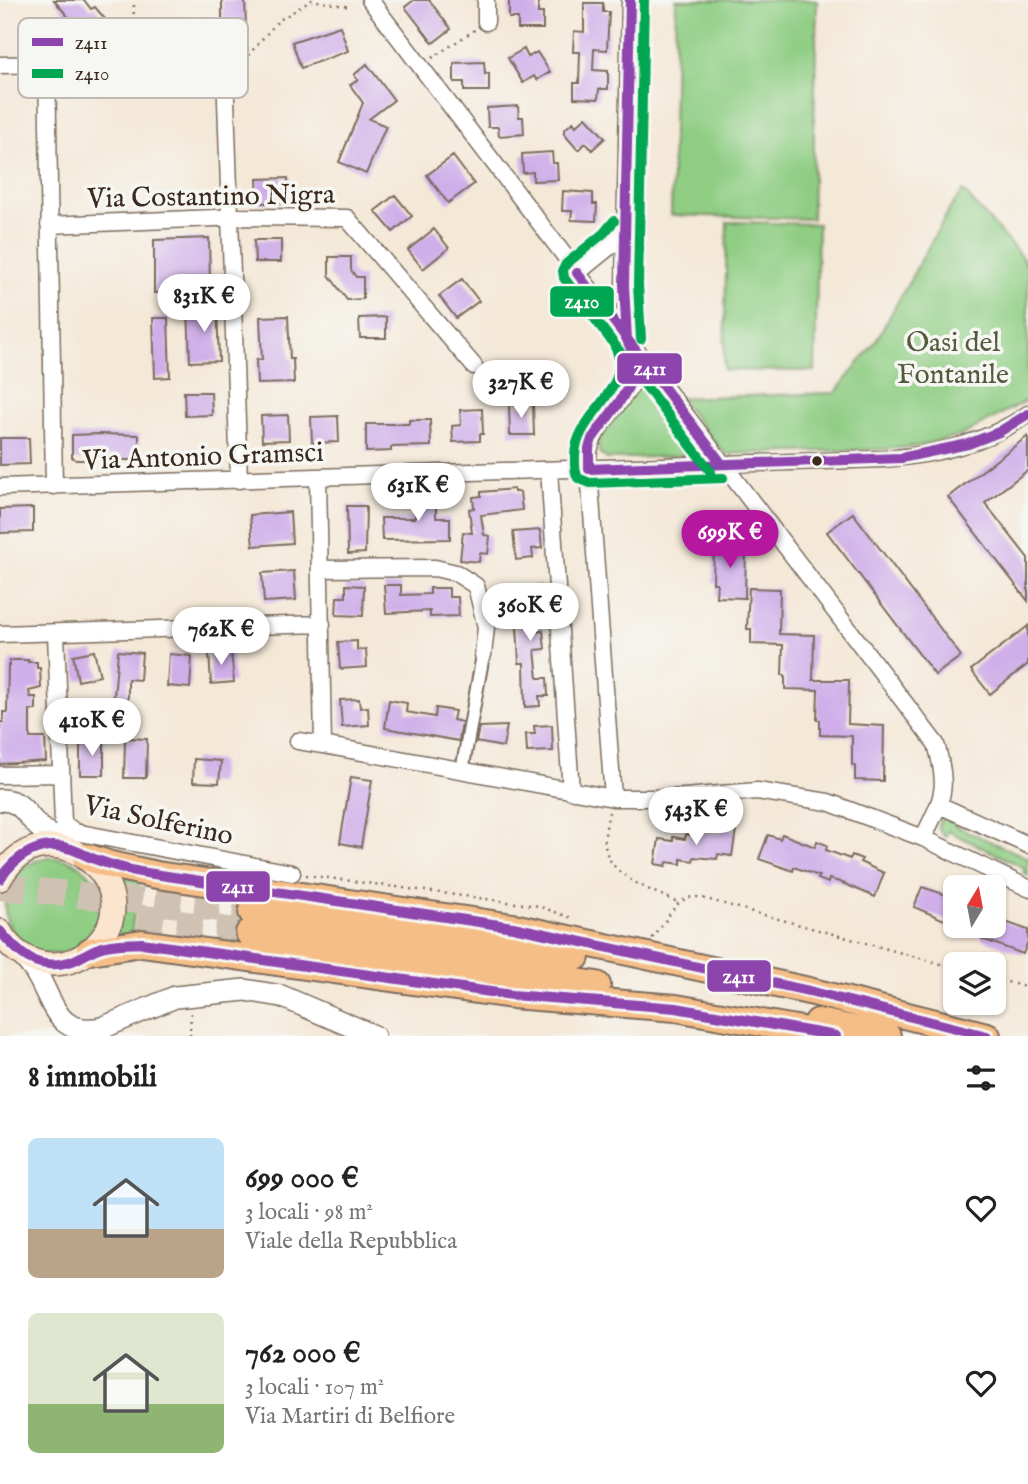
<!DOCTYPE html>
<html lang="it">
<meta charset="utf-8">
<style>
:root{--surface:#fff;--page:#f6f6f6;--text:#222;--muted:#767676;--accent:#b5179e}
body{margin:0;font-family:"IM FELL English",serif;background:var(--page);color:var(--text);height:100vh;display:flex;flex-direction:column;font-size:26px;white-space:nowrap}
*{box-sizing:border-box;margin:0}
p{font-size:23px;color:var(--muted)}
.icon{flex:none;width:38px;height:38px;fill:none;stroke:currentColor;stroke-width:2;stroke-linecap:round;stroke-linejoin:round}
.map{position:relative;height:1036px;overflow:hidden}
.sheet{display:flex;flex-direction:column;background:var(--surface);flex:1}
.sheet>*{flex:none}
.needle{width:46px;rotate:10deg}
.fabs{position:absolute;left:943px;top:875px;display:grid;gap:14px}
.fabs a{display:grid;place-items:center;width:63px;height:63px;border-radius:10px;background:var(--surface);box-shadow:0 2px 5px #0004;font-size:35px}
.price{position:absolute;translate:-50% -60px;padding:0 16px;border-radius:24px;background:#fff;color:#222;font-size:23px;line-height:46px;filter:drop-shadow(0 2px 4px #0008)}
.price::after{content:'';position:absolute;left:50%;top:42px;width:21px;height:16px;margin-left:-10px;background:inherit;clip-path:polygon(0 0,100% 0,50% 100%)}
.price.selected{background:var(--accent);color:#fff}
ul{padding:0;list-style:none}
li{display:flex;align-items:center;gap:21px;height:175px;padding:0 28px}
li span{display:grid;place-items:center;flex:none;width:196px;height:140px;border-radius:10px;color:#555}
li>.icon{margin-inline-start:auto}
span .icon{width:84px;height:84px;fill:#fffc;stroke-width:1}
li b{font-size:30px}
h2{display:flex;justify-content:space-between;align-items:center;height:84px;padding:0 28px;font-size:30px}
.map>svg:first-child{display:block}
.green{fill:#8fcd83;stroke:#657c50;stroke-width:2}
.building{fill:#cfaee9}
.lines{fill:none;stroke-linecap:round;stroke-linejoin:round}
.trunk-tunnel{stroke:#cfc2b2;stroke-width:26;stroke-dasharray:26 13;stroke-linecap:butt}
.pedestrian-casing{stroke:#7c6c5f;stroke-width:16}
.minor-casing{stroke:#7c6c5f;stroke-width:19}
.tertiary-casing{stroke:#7c6c5f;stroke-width:24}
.secondary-casing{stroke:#7c6c5f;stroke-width:26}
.trunk-casing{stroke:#7c6c5f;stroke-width:30}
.path{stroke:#7c6c5f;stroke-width:2.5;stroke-dasharray:2 5;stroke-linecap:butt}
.pedestrian{stroke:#fff;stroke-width:12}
.minor{stroke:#fff;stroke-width:16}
.tertiary{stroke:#fff;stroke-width:21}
.secondary{stroke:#fbe5cf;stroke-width:23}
.trunk{stroke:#f6be87;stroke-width:26}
.bus-1-casing{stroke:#f6f6f2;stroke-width:16}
.bus-2-casing{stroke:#f6f6f2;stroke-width:16}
.bus-1{stroke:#8e44ad;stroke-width:10}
.bus-2{stroke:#00a651;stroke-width:10}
.bus-dot{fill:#3b2a1e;stroke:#f6f6f2;stroke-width:2.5}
.labels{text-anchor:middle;stroke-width:7;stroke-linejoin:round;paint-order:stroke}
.street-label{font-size:28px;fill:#3b2a1e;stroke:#f6f6f2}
.park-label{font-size:28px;fill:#545b3c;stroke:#f6f6f2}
.key{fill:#f6f6f2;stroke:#beb9b2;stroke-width:2}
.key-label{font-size:19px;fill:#3b2a1e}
.line-badge{stroke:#f6f6f2;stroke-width:2.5}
.badge-label{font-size:19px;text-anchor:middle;font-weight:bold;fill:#fff}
</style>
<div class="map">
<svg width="1028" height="1036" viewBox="0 0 1028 1036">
<rect width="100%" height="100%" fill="#f6f6f2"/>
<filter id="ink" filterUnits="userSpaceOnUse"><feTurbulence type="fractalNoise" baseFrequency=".0143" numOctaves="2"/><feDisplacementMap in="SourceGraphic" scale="14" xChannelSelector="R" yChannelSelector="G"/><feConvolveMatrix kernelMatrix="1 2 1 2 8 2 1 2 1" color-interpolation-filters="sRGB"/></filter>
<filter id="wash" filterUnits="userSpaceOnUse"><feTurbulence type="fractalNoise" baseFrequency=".00686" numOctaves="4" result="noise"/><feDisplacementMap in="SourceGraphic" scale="28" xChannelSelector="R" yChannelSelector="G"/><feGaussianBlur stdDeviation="1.57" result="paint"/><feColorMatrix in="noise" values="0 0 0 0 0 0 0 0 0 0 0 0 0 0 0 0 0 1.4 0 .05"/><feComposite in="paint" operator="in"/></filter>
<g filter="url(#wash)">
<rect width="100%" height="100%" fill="#f4e8d7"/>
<path class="green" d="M676,0H817L812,219L671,215Z
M963,191L1022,257L1028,269V400L962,435L918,446L886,449L725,454L679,398L835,393L876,341L949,210Z
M727,222L818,224L815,371L724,370Z
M642,383L647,384L699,451V455L607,459L600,454L598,442L638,384Z
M952,818L957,820L955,826L1028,858V876L1023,873L1025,868L948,831L945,837L939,830L938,824L942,819Z
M5 906a48 48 0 1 1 96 0a48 48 0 1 1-96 0Z
M117,877L139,879L131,936L114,938C120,916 125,899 117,877Z"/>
<g id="blocks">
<path class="building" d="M54,0H84L91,9L95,7L112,27L91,44Z
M222,0H245L246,26H222Z
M414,0H429L451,29L433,43L405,7Z
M509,0H538V13H543V29H518V18H509Z
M584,3H603V12H609L607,50L594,49L593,70L608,71V89H599L598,99L574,98V83H579L580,52H573L574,31L584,32Z
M340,26L348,51L301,68L292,42Z
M524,49L528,57L537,52L550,72L537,80L534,76L523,83L508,58Z
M484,62L485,74L489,73V91H464V82H454V63Z
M367,64L394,100L369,119L386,126L366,174L339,162L363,103L350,85L358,80L354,75Z
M518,106L519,117H523L524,134L499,136L498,127H488L487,108Z
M586,117L605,138L592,150L586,143L578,150L564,134V130L573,122L576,126Z
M552,152L553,163H557L558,180L533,181V172L523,173L522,154Z
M453,156L474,184L448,203L427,175Z
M288,178L289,203H258L257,179Z
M563,191L593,193V204H597L596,221L571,220L572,211H562Z
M395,195L412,216L393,232L375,211Z
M434,229L449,248L423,269L408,250Z
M209,238L210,283L166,285V293H154V240Z
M254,240H281V262H255Z
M329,257H351V270L356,277H363V299L347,300L329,275Z
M462,279L479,301L456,318L439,296Z
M217,307L219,361L190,362L188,308Z
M288,316L290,359H293L294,383L257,384L256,360H262L260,317Z
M386,317V338H360L359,318Z
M153,318H168L170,377L155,378Z
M184,392H211L212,415L185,416Z
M509,405H533L534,435H510Z
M482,409L483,434H480V441L453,442L452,426L461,425L460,410Z
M288,415L289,440L262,441L261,416Z
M338,416L339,442L312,443L311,417Z
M409,420H430L431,446L391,447V451L366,452V424H409Z
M98,434L139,435V460H116V456H86L84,460H76L72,457V435Z
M1028,436V470L985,503L1028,558V601L948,497Z
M0,438H29L30,464L0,465Z
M514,489V492H520L522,510L481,515L484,535L490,536L488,554L480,553L479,562L460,560L463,532L472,533L469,509L474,508L473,497L481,496V492Z
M415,494H436V518H450V539L382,540L381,518H415Z
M347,506H366L365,553L348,554Z
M33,508V532L0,533V509Z
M290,512L292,543L253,546L250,515Z
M853,513L961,656L935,675L827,532Z
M540,530L542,548L532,549L533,558L516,560L513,532Z
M718,542L746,543L745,598L716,597L717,583H713L714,549H718Z
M294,571L296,600L264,602L262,573Z
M346,585L364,586L363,616L336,615L337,597H346Z
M384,585H401V595L430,594V588H449V597H458L459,616L430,617V611L386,613Z
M541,586L543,604H534L536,632L543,631L545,649L535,650L538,678H547L548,696H539L540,706L525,707L524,663H519L515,588Z
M749,588L780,589L779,634L814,635L813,680H849L848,724L884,726L883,781L855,780V766L852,765V736L820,735V720H817L818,690L785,689V675H782L783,645L751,644V629H747Z
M1028,626V664L990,694L971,670Z
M357,641V650L366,649L367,667L340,669L338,642Z
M94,651L100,676L78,681L73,655Z
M118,651L142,653L140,680L128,679V721H112Z
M231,651L234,682L211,684L209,652Z
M169,654L192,656L190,688L167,686Z
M10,660H28V662H37V668H40L41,688L29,691L30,697H36V710H30V738H45L46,761L0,764V722H3V712H7L8,665H10Z
M95,697H104L109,721H95Z
M359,699L360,708L368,707L369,725L342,727L340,700Z
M389,700L407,703L406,712L435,717L436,708L455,711L453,720L462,722L459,741L385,728Z
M552,725L553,751L527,752L526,734H535L534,726Z
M507,726L503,747L476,742L479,727Z
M125,738L147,739L146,778H124Z
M80,740H104V775H80Z
M194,759L221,761L219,783L193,782Z
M351,777L372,780L361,847L340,843Z
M722,828L736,830L732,856L718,854L717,859L694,857L693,861L681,859V864L667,862L666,866L655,864L659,839L673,841V837L685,839L686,834L696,836V832L721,833Z
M782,834L815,847L817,841L827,845L826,850L850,859L852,855L862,859L860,862L884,873L875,897L840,882L829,879L828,883L818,879L819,876L794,867L793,871L759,859L768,835L780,839Z
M922,887L956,898V925L914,907Z
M994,918L1028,930V941L1023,954L982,939L983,936L958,926H994Z"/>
</g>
</g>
<g filter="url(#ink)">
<use href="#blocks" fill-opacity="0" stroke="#7c6c5f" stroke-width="2"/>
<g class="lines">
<path class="trunk-tunnel" d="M0,887L252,912
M138,917L249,933"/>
<defs>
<path id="pedestrian" d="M462,771L483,655"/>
<path id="minor" d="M370,0L936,744C949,790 943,797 923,838
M486,22V0
M47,64L54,486
M0,65L210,61L223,65L225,71L239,480
M49,225L239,217L347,218L474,366
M577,273L614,243L625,230
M627,340L624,285L630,0
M549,470L571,791
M318,477L323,745L613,798H672L757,791L828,802L923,838L1028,888
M0,487L885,459C935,455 987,443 1028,414
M320,569L435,568L456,573L476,586L486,627L483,655
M56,633L63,823L75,832L292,873
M0,634L322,624
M298,741L323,745
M0,775L61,774
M613,798L588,458C591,426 619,409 633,382C637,372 634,358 634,348
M939,805L1028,845"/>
<path id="tertiary" d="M0,800C21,799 26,815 39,827C50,836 60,843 72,850
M19,953C28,961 35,970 40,980C55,1008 59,1036 102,1028L175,997L245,990L281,996L374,1036"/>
<path id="secondary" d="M0,879C45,798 156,885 95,946C83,958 68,964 51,964C29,963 10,950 0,931"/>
<path id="trunk" d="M86,857L111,865L157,875L513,927L809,991L987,1036
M252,912L576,957
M249,933L597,985
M90,951L142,943L512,995L676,1008L836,1036
M818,1022L887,1036"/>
</defs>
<use href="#pedestrian" class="pedestrian-casing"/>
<use href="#minor" class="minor-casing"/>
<use href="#tertiary" class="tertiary-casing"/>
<use href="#secondary" class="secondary-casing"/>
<use href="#trunk" class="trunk-casing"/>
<path class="path" d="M133,49L134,0
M233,54L254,49
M432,58L476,29
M239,66L278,21L312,0L350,7
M609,812C607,822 604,834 605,845C608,877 652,890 677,902
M306,875L538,906L572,918
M652,938C669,923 672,895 699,897L956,968
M994,978L1028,988
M190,1036L191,1012"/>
<use href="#pedestrian" class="pedestrian"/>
<use href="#minor" class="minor"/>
<use href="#tertiary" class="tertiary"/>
<use href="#secondary" class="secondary"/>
<use href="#trunk" class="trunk"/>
<defs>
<path id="bus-1" d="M577,273L722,464
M627,340L624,285L630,0
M589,469L901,458L968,444L999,432L1028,414
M589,469V448L592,439C613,407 648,380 627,340
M0,879C16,855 42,839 71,849C80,852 88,857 97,860C111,865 126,869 140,872L513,927L809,991L987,1036
M0,931C19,954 36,971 69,962C80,959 89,951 99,948C111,943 128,944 142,943L512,995L676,1008L836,1036"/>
<path id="bus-2" d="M614,221L604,233L566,264L563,270L564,278L711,472
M641,339L638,285L644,0
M615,347C636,387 575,415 575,456C575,464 574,471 578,478L590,483L723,478"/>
</defs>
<use href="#bus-1" class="bus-1-casing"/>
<use href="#bus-2" class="bus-2-casing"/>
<use href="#bus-1" class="bus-1"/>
<use href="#bus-2" class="bus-2"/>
</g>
</g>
<circle class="bus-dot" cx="817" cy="461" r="6"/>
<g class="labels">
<g class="street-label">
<text transform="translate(211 195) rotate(-1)" y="10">Via Costantino Nigra</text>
<text transform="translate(203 455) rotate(-2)" y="10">Via Antonio Gramsci</text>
<text transform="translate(159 819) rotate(12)" y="10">Via Solferino</text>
</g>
<g class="park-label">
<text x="953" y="351">Oasi del<tspan x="953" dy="32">Fontanile</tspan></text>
</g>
</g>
<rect x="18" y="18" width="230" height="80" rx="10" class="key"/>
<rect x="32" y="38" width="31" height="8" fill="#8e44ad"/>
<rect x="32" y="69" width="31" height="9" fill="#00a651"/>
<g class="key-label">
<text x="75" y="49">z411</text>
<text x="75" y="80">z410</text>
</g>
<g class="line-badge">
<rect x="549" y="285" width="66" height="33" rx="7" fill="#00a651"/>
<rect x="616" y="352" width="67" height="33" rx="7" fill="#8e44ad"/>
<rect x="205" y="870" width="66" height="33" rx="7" fill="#8e44ad"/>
<rect x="706" y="959" width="66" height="34" rx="7" fill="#8e44ad"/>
</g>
<g class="badge-label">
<text x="582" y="308">z410</text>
<text x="650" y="375">z411</text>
<text x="238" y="893">z411</text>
<text x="739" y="983">z411</text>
</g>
</svg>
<div class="fabs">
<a><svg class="needle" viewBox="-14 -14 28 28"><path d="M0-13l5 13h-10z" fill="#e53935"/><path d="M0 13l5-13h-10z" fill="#767676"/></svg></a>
<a><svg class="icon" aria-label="layers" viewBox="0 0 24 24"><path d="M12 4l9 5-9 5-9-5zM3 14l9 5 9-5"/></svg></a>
</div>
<b class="price" style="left:204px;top:334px">831K €</b>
<b class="price" style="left:521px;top:420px">327K €</b>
<b class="price" style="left:418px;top:523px">631K €</b>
<b class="price selected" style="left:730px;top:570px">699K €</b>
<b class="price" style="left:530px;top:643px">360K €</b>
<b class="price" style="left:221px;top:667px">762K €</b>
<b class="price" style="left:92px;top:758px">410K €</b>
<b class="price" style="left:696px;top:847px">543K €</b>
</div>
<section class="sheet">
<h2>8 immobili<svg class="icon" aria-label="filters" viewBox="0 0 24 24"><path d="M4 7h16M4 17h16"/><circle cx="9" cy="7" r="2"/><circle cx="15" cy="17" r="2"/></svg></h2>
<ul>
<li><span style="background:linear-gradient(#bfe0f5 65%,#b9a48a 0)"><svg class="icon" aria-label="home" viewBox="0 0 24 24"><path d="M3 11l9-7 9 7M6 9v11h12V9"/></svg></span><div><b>699 000 €</b><p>3 locali · 98 m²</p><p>Viale della Repubblica</p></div><svg class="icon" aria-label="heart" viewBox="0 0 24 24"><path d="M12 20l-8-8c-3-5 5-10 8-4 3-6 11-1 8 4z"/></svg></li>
<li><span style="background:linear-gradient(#dfe7d0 65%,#8fb573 0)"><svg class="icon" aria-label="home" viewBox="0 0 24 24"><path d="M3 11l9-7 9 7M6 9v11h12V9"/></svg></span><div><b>762 000 €</b><p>3 locali · 107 m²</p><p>Via Martiri di Belfiore</p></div><svg class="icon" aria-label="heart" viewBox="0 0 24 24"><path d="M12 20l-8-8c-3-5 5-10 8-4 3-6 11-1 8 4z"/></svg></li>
</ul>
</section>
